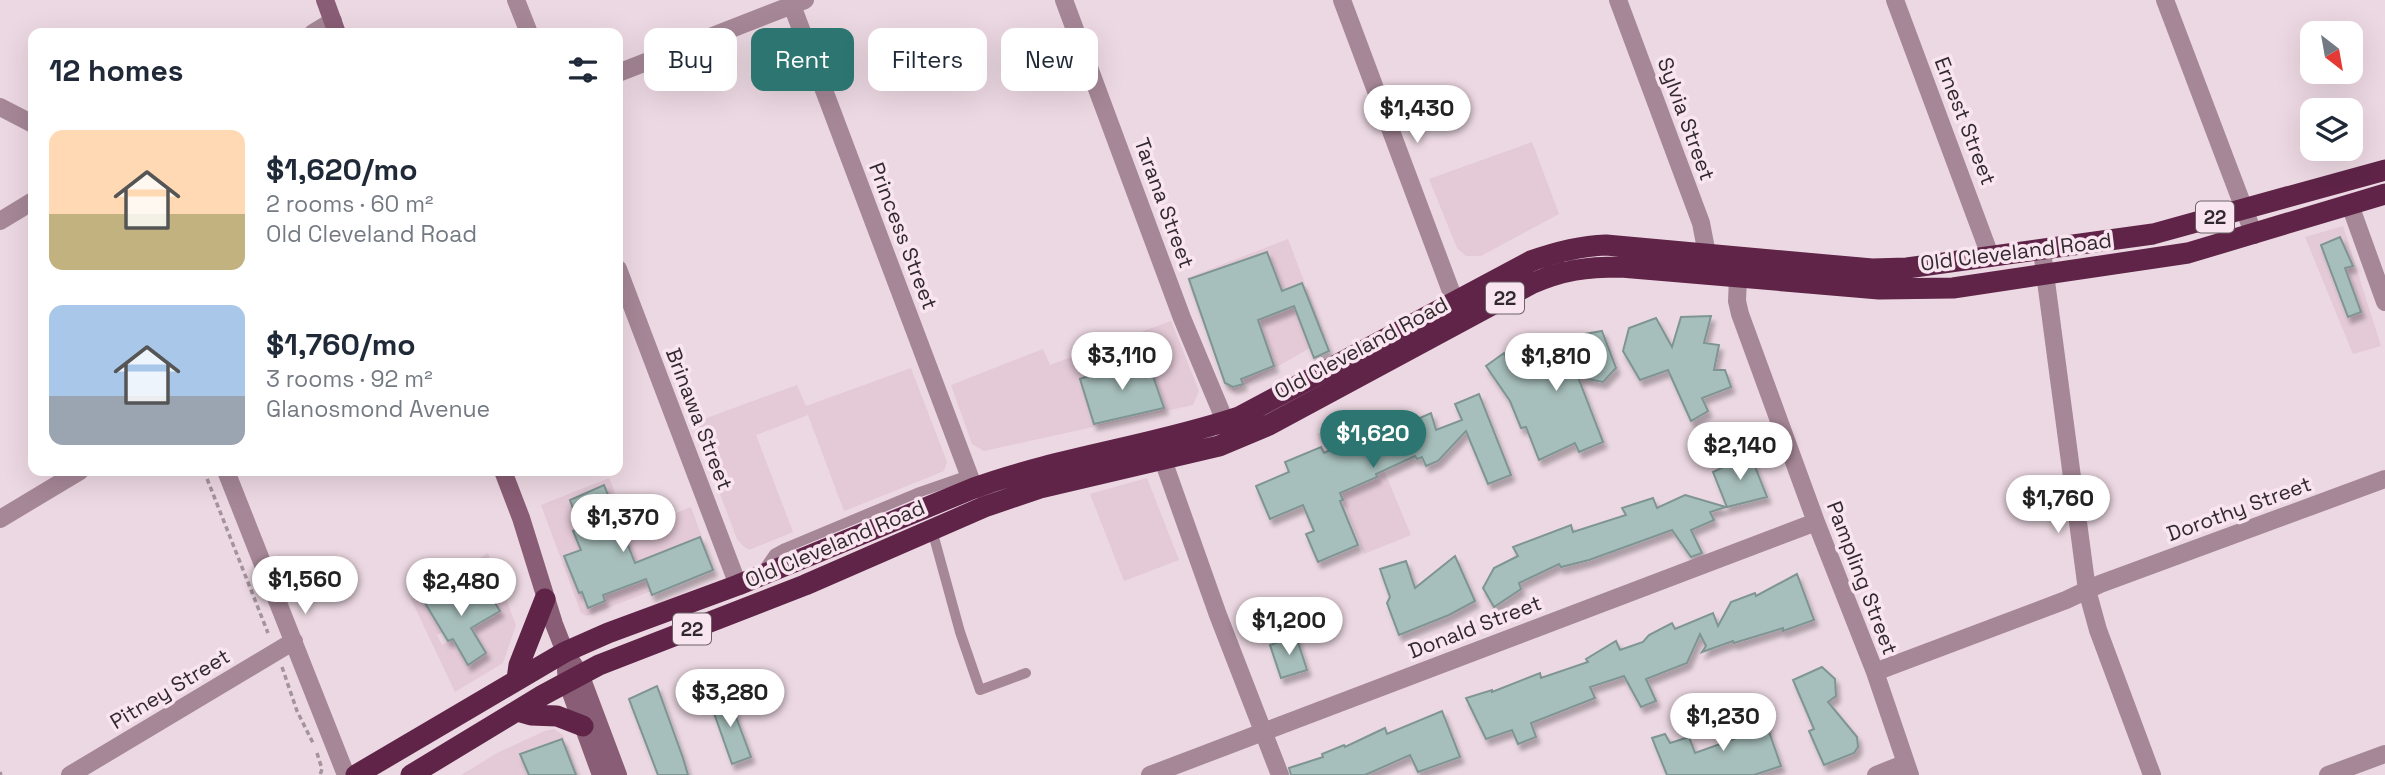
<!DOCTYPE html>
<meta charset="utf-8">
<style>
:root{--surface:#fff;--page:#f6f6f7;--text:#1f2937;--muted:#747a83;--accent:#2c7570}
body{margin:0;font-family:"Space Grotesk",sans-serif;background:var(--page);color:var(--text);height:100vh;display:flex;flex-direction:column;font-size:26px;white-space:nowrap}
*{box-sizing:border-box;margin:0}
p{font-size:23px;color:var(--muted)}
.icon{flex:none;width:38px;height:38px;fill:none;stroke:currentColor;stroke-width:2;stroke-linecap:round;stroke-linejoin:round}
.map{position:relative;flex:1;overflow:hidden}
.sheet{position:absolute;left:28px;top:28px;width:595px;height:448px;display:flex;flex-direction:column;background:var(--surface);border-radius:14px;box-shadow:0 7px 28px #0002}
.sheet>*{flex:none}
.top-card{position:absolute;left:644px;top:28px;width:665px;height:63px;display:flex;gap:14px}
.needle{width:46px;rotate:149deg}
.buttons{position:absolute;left:2300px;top:21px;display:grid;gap:14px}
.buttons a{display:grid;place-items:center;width:63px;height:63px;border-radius:14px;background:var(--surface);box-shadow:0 7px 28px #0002;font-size:35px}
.price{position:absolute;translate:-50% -60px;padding:0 16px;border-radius:24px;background:#fff;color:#222;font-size:23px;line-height:46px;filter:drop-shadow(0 2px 4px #0008)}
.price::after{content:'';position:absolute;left:50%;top:42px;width:21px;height:16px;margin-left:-10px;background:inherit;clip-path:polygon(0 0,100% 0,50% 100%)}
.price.on{background:var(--accent);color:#fff}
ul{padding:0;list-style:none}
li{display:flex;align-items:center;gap:21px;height:175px;padding:0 21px}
li span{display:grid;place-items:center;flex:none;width:196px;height:140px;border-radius:14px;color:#555}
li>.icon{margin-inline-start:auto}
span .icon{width:84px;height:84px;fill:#fffc;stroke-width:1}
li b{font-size:30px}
h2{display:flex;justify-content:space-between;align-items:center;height:84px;padding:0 21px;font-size:30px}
.chip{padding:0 24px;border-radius:14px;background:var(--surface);box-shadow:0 7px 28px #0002;font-size:24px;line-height:63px}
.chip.on{background:var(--accent);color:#fff}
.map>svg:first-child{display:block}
.built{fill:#e4c9d7;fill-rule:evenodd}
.building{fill:#a7bfbc;stroke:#7e9593;stroke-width:2;filter:url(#shadow)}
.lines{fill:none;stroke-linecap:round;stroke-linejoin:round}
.path{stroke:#a3939b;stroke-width:3.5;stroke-dasharray:5 3.5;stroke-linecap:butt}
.lane{stroke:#a68797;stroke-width:10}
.street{stroke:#a68797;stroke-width:18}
.secondary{stroke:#895d75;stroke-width:18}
.highway{stroke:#5f2448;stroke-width:21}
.labels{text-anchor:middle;stroke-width:7;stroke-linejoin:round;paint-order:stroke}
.shield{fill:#f9e5ef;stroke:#6d6167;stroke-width:2}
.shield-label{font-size:19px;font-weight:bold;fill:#31292d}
.street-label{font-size:21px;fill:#31292d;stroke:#f9e5ef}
</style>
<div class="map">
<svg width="2385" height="775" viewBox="0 0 2385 775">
<defs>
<filter id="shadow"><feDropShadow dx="3.5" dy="6" stdDeviation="2" flood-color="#0004"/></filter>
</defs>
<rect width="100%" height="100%" fill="#ecd8e2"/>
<path class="built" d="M1532,142L1559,214L1481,256H1466L1457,248L1429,179Z
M2343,226L2381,346L2353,354L2305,237Z
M1288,239L1326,339L1234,391L1225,385L1187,278Z
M1171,321L1199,391L1193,405L984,451L972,444L951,385L1043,349L1050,365Z
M911,368L947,462L944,471L844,511L808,415L756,435L793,532L749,550L743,546L737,539L693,423L797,385L806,406Z
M1359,411L1411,535L1364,554L1317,434Z
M609,478L631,531L691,507L713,567L587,616L581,613L541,505Z
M1147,478L1179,560L1124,581L1090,494Z
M488,553L516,625L503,663L455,692L411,599ZM449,582L464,606L488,592L500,611L471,628L486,653L468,664L453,639L442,645L437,635L442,632L422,598Z
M554,729L563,735L578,775H461L499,752L545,731Z"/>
<path class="building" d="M2340,237L2353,266L2345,268L2361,312L2348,317L2321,245Z
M1267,252L1282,291L1302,283L1329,351L1314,358L1294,306L1258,320L1274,366L1241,379L1243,384L1233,387L1225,383L1189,279Z
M1711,316L1704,343L1719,345L1714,370H1725L1731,387L1702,398L1708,411L1691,421L1668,370L1640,380L1623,351L1629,328L1656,318L1672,347L1681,317Z
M1602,331L1616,368L1603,382L1578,377L1603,442L1579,452L1575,443L1539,460L1526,427L1521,428L1510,401L1486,366L1504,353L1506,359L1519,355L1522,363L1572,344L1579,335Z
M1146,356L1164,408L1094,424L1080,379Z
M1479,394L1511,475L1488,484L1466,431L1438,461L1426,466L1422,457L1417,459L1415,456L1376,474L1377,477L1340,493L1343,500L1340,501L1358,545L1318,562L1306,534L1314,531L1303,505L1270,519L1256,486L1289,472L1285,462L1321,447L1324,453L1394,421L1397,428L1431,413L1436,430L1462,420L1455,404Z
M1750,454L1767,497L1727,507L1713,472Z
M604,485L635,563L700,537L713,570L652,595L646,579L603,595L605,601L588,608L582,592L579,593L564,556L581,550L573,531L580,528L570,500Z
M1685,495L1726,507L1710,512L1714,520L1691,530L1702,553L1691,557L1672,530L1589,560L1561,567L1559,564L1519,583L1521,589L1494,607L1483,588L1494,568L1518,556L1513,547L1571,525L1573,532L1626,515L1622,508L1653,498L1657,508Z
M1455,556L1475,601L1449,615L1399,635L1387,603L1390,597L1380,569L1406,561L1415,588Z
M1797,574L1814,620L1783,631V628L1734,643L1733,641L1702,652L1706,646L1700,634L1687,663L1646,679L1656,701L1641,707L1624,676L1590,687L1595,698L1531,723L1536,737L1518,744L1512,730L1486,739L1466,698L1492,690V692L1540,673L1541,678L1588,662L1586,659L1616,641L1620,650L1643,642L1649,635L1672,623L1675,629L1713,613L1718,626L1731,602L1755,593L1756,596Z
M450,581L464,606L488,592L500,611L471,628L486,653L468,665L453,639L448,641L422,598Z
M1296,636L1307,670L1281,678L1270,645Z
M1822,667L1835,679L1836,696L1828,702L1857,737L1858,747L1854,753L1824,765L1809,731L1814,729L1793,680Z
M657,686L683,758L688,775H658L629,699Z
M727,693L751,757L732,764L709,699Z
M1442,711L1460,757L1418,772L1410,755L1365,775H1291L1289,768L1323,757L1322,754L1344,745L1345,747L1385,728L1387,734Z
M1762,712L1781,766L1754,775H1667L1652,738L1665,734L1670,743L1689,737L1695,753L1740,737L1734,721Z
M562,739L576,775H529L520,754Z"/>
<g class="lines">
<path class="path" d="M204,471L268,633
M282,667L297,711L313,743
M317,753L322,769L320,775
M0,772L1,775"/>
<path class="lane" d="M932,530L960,632L980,690L1026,673
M763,570L774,554L785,548L917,493L969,475"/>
<path class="street" d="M516,0L529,33
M790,0L974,488
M1064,0L1182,318L1225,421
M1342,0L1455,302
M1618,0L1701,223L1707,254
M1895,0L1991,258
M2165,0L2254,235
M313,33L333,21
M618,73L805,0
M0,107L33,124
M2350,205L2385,302
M0,221L33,201
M2042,251L2087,590L2098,630L2152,775
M618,269L738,585
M1738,277L1737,301L1740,314L1816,522L1875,672L1910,775
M1163,460L1218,615L1280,775
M226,471L346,775
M0,519L80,471
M1875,672L2066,600L2100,584L2385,479
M70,775L294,641
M1150,775L1816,522
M1876,775L1906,763
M2328,775L2385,754"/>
<path class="secondary" d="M325,0L337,33
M503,471L521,518L554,624L565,652L580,674L618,775
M566,670L567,682L601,775"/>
<path class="highway" d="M517,679L519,665L545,599
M517,711L531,715L557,716L583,726
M356,775L565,652L608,633L738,585L974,488C1060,457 1152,446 1239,417L1531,261C1556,252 1580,246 1606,245L1872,269L1907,268L2153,234L2385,170
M411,775L543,695L599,665L805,585L984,507L1040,488L1219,446L1269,425L1531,284C1563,270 1586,267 1621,267L1879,289L1953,288L2188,253L2385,194"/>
</g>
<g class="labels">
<g class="shield">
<rect x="2196" y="201.5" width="38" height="31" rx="5"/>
<rect x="1486" y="282.5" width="38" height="31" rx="5"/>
<rect x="673" y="613.5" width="38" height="31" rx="5"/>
</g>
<g class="shield-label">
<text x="2215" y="224">22</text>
<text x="1505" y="305">22</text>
<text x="692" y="636">22</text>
</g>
<g class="street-label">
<text transform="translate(1686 119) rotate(70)" y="7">Sylvia Street</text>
<text transform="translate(1965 121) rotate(69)" y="7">Ernest Street</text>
<text transform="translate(1164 203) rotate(70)" y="7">Tarana Street</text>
<text transform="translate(903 236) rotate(69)" y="7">Princess Street</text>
<text transform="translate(2016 252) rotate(-7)" y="7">Old Cleveland Road</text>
<text transform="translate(1361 348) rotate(-28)" y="7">Old Cleveland Road</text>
<text transform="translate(699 419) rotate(69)" y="7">Brinawa Street</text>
<text transform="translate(2239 509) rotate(-20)" y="7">Dorothy Street</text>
<text transform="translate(835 544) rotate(-23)" y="7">Old Cleveland Road</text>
<text transform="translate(1862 578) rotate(69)" y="7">Pampling Street</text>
<text transform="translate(1475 627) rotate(-21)" y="7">Donald Street</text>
<text transform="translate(170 689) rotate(-31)" y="7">Pitney Street</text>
</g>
</g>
</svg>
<div class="buttons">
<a><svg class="needle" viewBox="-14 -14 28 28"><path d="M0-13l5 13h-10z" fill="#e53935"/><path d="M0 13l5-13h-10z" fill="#747a83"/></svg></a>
<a><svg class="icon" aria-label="layers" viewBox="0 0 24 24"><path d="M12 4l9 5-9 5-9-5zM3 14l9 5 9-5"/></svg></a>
</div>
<b class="price" style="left:1417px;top:145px">$1,430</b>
<b class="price" style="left:1122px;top:392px">$3,110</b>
<b class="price" style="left:1556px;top:393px">$1,810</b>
<b class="price on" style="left:1373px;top:470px">$1,620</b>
<b class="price" style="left:1740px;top:482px">$2,140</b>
<b class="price" style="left:2058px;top:535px">$1,760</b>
<b class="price" style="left:623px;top:554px">$1,370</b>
<b class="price" style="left:305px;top:616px">$1,560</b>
<b class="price" style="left:461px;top:618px">$2,480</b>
<b class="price" style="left:1289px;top:657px">$1,200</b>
<b class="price" style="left:730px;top:729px">$3,280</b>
<b class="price" style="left:1723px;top:753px">$1,230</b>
<div class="top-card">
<a class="chip">Buy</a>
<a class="chip on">Rent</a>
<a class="chip">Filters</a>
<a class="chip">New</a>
</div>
<section class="sheet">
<h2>12 homes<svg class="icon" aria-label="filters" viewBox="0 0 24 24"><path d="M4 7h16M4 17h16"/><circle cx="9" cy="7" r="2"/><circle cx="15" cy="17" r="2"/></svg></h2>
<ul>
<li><span style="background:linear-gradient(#ffd9b3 60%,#c2b280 0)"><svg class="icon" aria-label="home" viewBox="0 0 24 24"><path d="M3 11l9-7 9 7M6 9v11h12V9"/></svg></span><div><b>$1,620/mo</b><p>2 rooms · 60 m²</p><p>Old Cleveland Road</p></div></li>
<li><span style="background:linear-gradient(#a9c7e8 65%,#9aa5b1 0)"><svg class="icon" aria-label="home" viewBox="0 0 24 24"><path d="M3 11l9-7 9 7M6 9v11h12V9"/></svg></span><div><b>$1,760/mo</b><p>3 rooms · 92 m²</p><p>Glanosmond Avenue</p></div></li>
</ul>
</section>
</div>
